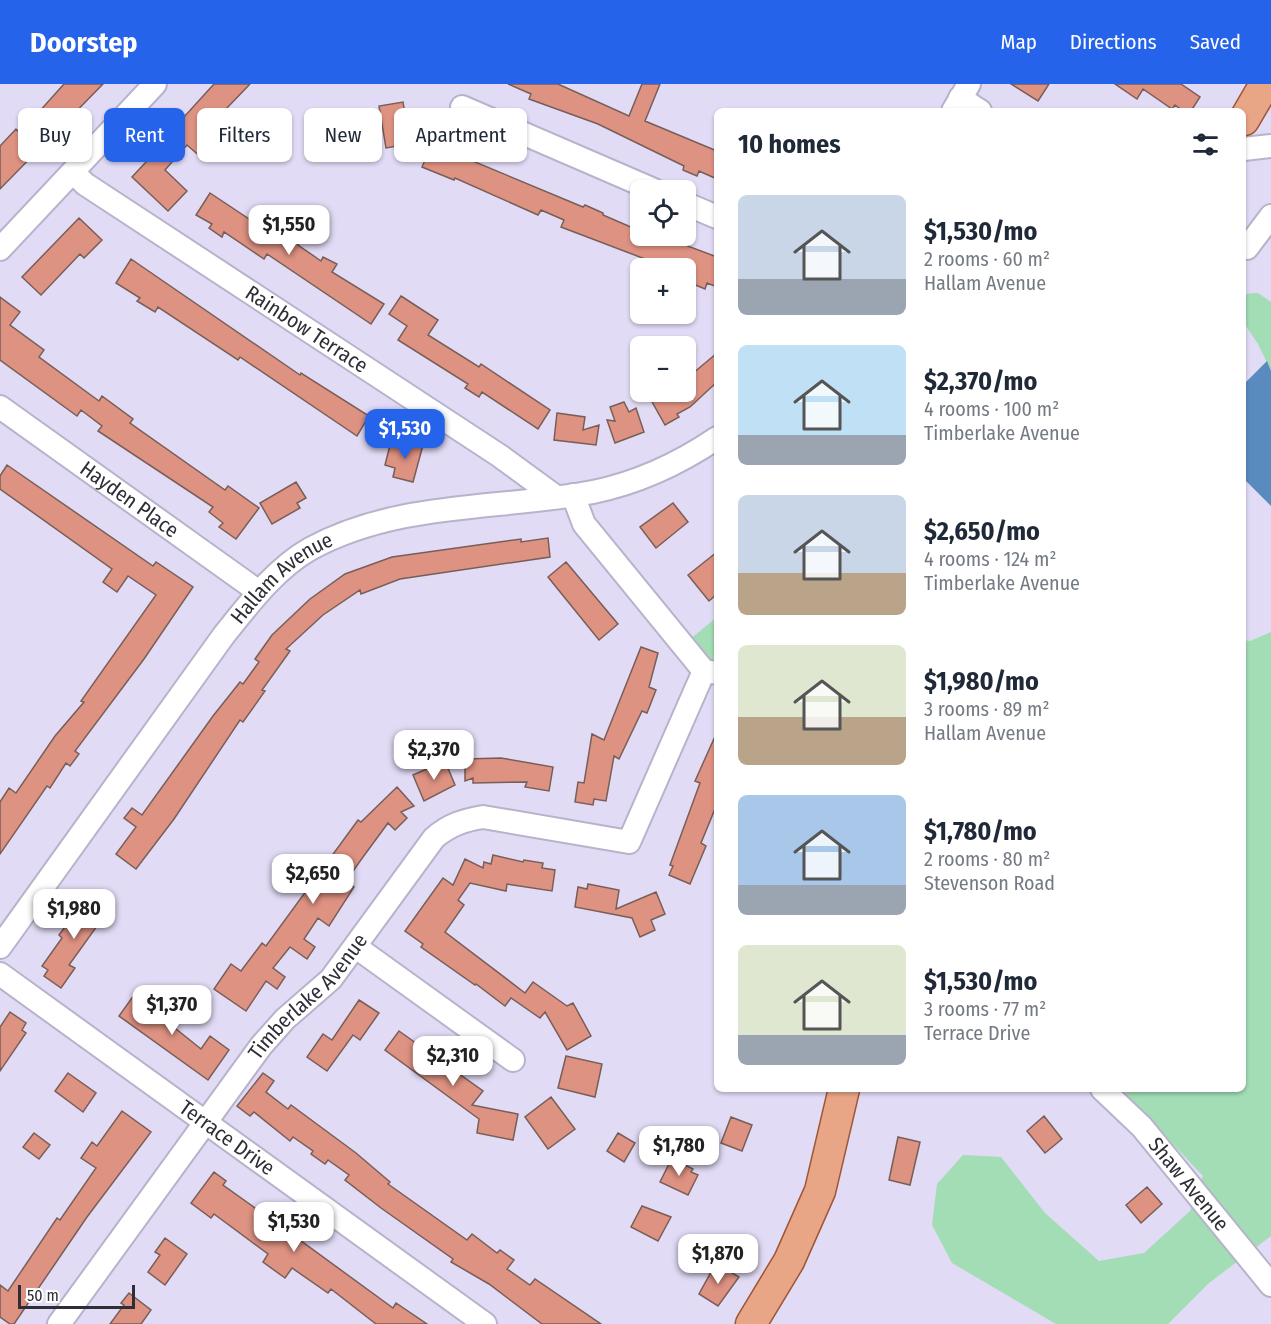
<!DOCTYPE html>
<meta charset="utf-8">
<style>
:root{--surface:#fff;--page:#f6f6f7;--text:#1f2937;--muted:#747a83;--accent:#2563eb}
body{margin:0;font-family:"Fira Sans Condensed",sans-serif;background:var(--page);color:var(--text);height:100vh;display:flex;flex-direction:column;font-size:22px;white-space:nowrap}
*{box-sizing:border-box;margin:0}
p{font-size:20px;color:var(--muted)}
.icon{flex:none;width:33px;height:33px;fill:none;stroke:currentColor;stroke-width:2;stroke-linecap:round;stroke-linejoin:round}
.map{position:relative;flex:1;overflow:hidden}
.side{position:absolute;left:714px;top:24px;width:532px;height:984px;display:flex;flex-direction:column;background:var(--surface);border-radius:9px;box-shadow:0 2px 4px #0004}
.side>*{flex:none}
.hud{position:absolute;left:18px;top:24px;width:570px;height:54px;display:flex;gap:12px}
.buttons{position:absolute;left:630px;top:96px;display:grid;gap:12px}
.buttons a{display:grid;place-items:center;width:66px;height:66px;border-radius:9px;background:var(--surface);box-shadow:0 2px 4px #0004;font-size:30px}
.scale{position:absolute;left:18px;bottom:15px;width:117px;box-sizing:border-box;padding-left:6px;border:3px solid #2f2d36;border-top:0;font-size:16px;line-height:21px;white-space:nowrap;color:#2f2d36;-webkit-text-stroke:4px #fff;paint-order:stroke}
.price{position:absolute;translate:-50% -51px;padding:0 14px;border-radius:12px;background:#fff;color:#222;font-size:20px;line-height:39px;filter:drop-shadow(0 2px 3px #0008)}
.price::after{content:'';position:absolute;left:50%;top:36px;width:18px;height:14px;margin-left:-9px;background:inherit;clip-path:polygon(0 0,100% 0,50% 100%)}
.price.active{background:var(--accent);color:#fff}
ul{padding:0;list-style:none}
li{display:flex;align-items:center;gap:18px;height:150px;padding:0 24px}
li span{display:grid;place-items:center;flex:none;width:168px;height:120px;border-radius:9px;color:#555}
li>.icon{margin-inline-start:auto}
span .icon{width:72px;height:72px;fill:#fffc;stroke-width:1}
li b{font-size:26px}
h2{display:flex;justify-content:space-between;align-items:center;height:72px;padding:0 24px;font-size:26px}
.tag{padding:0 21px;border-radius:9px;background:var(--surface);box-shadow:0 2px 4px #0004;font-size:21px;line-height:54px}
.tag.active{background:var(--accent);color:#fff}
header{display:flex;align-items:center;gap:36px;box-sizing:border-box;height:84px;padding:0 30px;background:var(--accent);color:#fff}
header strong{font-size:28px}
nav{display:flex;gap:33px;margin-inline-start:auto;font-size:21px}
.map>svg:first-child{display:block}
.green{fill:#a2ddb5}
.water{fill:#598bbf}
.building{fill:#de9282;stroke:#785e58;stroke-width:1.5}
.lines{fill:none;stroke-linecap:round;stroke-linejoin:round}
.minor-casing{stroke:#b8b2cb;stroke-width:26}
.major-casing{stroke:#9d5536;stroke-width:33}
.minor{stroke:#fff;stroke-width:22}
.major{stroke:#e8a686;stroke-width:30}
.labels{text-anchor:middle;stroke-width:6;stroke-linejoin:round;paint-order:stroke}
.street-label{font-size:21px;fill:#2f2d36;stroke:#fff}
</style>
<header>
<strong>Doorstep</strong>
<nav><a>Map</a><a>Directions</a><a>Saved</a></nav>
</header>
<div class="map">
<svg width="1271" height="1240" viewBox="0 0 1271 1240">
<rect width="100%" height="100%" fill="#e1dbf5"/>
<path class="green" d="M1258,209L1271,218V287L1258,260L1244,239V210Z
M717,533V589L683,561Z
M1271,548V1152L1209,1199L1168,1240H1056L952,1179L932,1141L937,1100L963,1071L1001,1073L1045,1129L1099,1177L1144,1169L1190,1127L1203,1092L1121,1005H1244V556L1250,557Z"/>
<path class="water" d="M1267,277L1271,287V422L1244,395V300Z"/>
<path class="building" d="M64,0H103L0,105V62L16,45L20,49Z
M214,0H250L201,51L214,63L203,75L187,61L165,86L187,107L168,127L132,93L161,62L156,57L181,30L184,33Z
M508,0H558L629,32L642,0H660L645,37L717,67V95L699,87L697,92L683,86L684,82L598,40L529,15L531,10Z
M1011,0H1049L1038,17Z
M1115,0H1181L1200,13L1191,27H1183L1175,21L1172,25L1143,5L1137,15Z
M403,18L410,60L386,64L379,22Z
M432,60L583,123L585,121L603,129V131L640,147V152H661L717,173V203L707,199L705,205L686,197L691,184H661L644,177L645,175L561,143L564,136L541,126L538,131L455,94L454,96L422,83Z
M210,109L282,157L291,143L304,152L298,161L321,177L323,173L337,180L332,188L384,220L371,240L267,170L264,175L224,148L222,153L209,144L212,140L196,131Z
M79,134L102,156L84,174L80,170L41,211L22,193Z
M131,175L300,291L301,289L369,332L357,352L240,273L238,276L158,223L155,228L137,217L140,214L116,199Z
M401,212L438,236L428,251L479,283L481,280L550,326L538,345L482,308L479,313L465,304L468,300L398,256L407,242L389,230Z
M0,213L20,228L10,241L44,266L39,273L99,317L102,312L133,335L130,339L225,406L228,402L259,424L236,455L219,443L223,439L209,428L213,423L98,347L102,342L81,326L77,332L0,276Z
M717,269V298L690,323L677,330L679,333L665,341L651,316L653,315L649,308H686V295Z
M624,318L629,328L636,324L644,348L615,359L607,336L615,337L610,323Z
M557,329L585,333L583,346L599,341L596,361L554,356Z
M401,355L423,361L413,398L393,393L395,384L385,381L390,361L399,363Z
M7,381L153,482L156,478L193,503L144,575L75,667L79,670L70,682L66,679L50,704L47,702L0,770V718L9,704L16,709L55,652L84,618L81,617L156,511L128,492L117,508L103,498L112,485L0,405V392Z
M296,398L306,414L297,419L300,424L272,440L260,419Z
M673,419L688,438L656,464L640,443Z
M548,454L550,473L400,495L361,510L360,506L323,531L286,565L290,567L262,606L265,607L243,638L240,636L174,735L136,785L116,770L136,743L124,734L132,724L142,731L213,632L240,598L243,600L259,578L255,575L272,551L310,515L345,490L392,473L521,455V458Z
M717,468V510L709,517L688,491Z
M566,478L618,540L599,556L548,493Z
M641,563L658,569L649,603L656,606L647,629L642,627L619,675L614,672L606,717L594,715L593,721L575,718L578,698L584,699L592,650L604,656Z
M717,648V720L701,759L706,762L690,800L669,791L673,782L670,781L700,699L695,697Z
M501,674L553,683L549,707L525,703L527,698L473,699V694L465,697V675Z
M445,677L455,701L424,717L413,691Z
M397,703L414,722L401,728L407,734L395,746L388,739L363,773L346,797L354,803L329,842L318,834L304,855L315,863L307,875L290,863L273,884L285,893L277,905L266,897L246,927L214,905L231,880L241,887L262,859L266,862L358,736L361,738Z
M493,771L523,778L524,776L543,779L542,784L555,786L552,807L507,800L506,807L470,799L458,816L464,821L445,848L525,909L533,898L567,922L573,919L591,952L567,966L545,928L540,934L511,914L505,922L476,900L475,901L421,863L423,860L405,847L443,794L453,801L465,775L483,784L484,778L491,780Z
M588,800L619,806L616,825L656,808L665,830L651,836L655,846L640,853L632,834L575,823L578,803L587,805Z
M93,812L110,824L69,881L75,884L61,904L44,892L48,886L42,882L62,854L59,851L85,816L88,818Z
M139,904L160,920L155,928L201,965L210,952L229,966L208,996L119,932Z
M359,916L379,929L360,956L353,951L327,987L307,973L323,950L332,956Z
M10,928L26,939L22,946L26,949L0,987V943Z
M399,947L483,1007L472,1021L518,1030L513,1056L477,1049L479,1035L385,966Z
M566,972L602,980L595,1013L558,1004Z
M68,989L96,1009L83,1028L55,1007Z
M263,989L274,997L266,1008L288,1025L291,1021L356,1069L390,1098L388,1100L467,1156L472,1150L497,1169L500,1166L514,1176L507,1185L530,1201L535,1195L601,1240H542L489,1200L451,1178L453,1175L381,1124L345,1096L349,1091L328,1076L325,1080L311,1070L313,1067L293,1053L290,1057L254,1028L250,1032L237,1022Z
M551,1013L575,1045L548,1065L525,1033Z
M122,1027L151,1048L87,1133L14,1240H10L0,1233V1201L8,1207L57,1134L60,1136L96,1084L81,1074L92,1058L97,1062Z
M1044,1032L1062,1055L1045,1069L1027,1047Z
M731,1033L752,1041L742,1067L721,1059Z
M34,1049L50,1061L39,1075L23,1063Z
M618,1049L635,1059L624,1078L607,1067Z
M898,1053L920,1058L910,1101L889,1096Z
M672,1074L693,1085L691,1088L698,1091L688,1111L660,1098Z
M214,1088L226,1097L223,1101L265,1131L263,1135L284,1150L286,1146L393,1224L396,1219L427,1240H376L331,1205L328,1209L292,1184L285,1194L263,1178L268,1170L214,1130L211,1134L191,1119Z
M1147,1103L1162,1120L1141,1139L1126,1121Z
M642,1122L671,1133L658,1157L631,1143Z
M165,1154L187,1170L165,1201L148,1188L160,1171L155,1168Z
M716,1179L739,1193L718,1222L699,1210Z
M129,1209L151,1226L141,1240H110L124,1221L121,1219Z"/>
<g class="lines">
<defs>
<g id="minor">
<path d="M960,14L980,27"/>
<path d="M462,23L654,106"/>
<path d="M953,27L969,0"/>
<path d="M1244,65L1271,62"/>
<path id="s1" d="M73,88L85,100L500,372L556,413"/>
<path d="M686,120L717,133"/>
<path d="M1244,164H1247L1271,132"/>
<path d="M0,165L155,0"/>
<path id="s2" d="M0,323L259,508"/>
<path d="M573,411L584,440L704,587L717,589"/>
<path id="s3" d="M0,863L224,551C249,520 275,485 310,465C398,417 498,426 593,408C637,399 680,379 717,354"/>
<path d="M356,863L513,976"/>
<path id="s4" d="M0,890L485,1240"/>
<path id="s5" d="M1102,1005L1142,1043L1271,1201"/>
<path id="s6" d="M59,1240L261,962L285,935L331,895L434,754C449,741 464,736 483,733L629,758L704,587"/>
</g>
<path id="major" d="M1244,36L1265,0
M751,1240L789,1177L820,1107L844,1005"/>
</defs>
<use href="#minor" class="minor-casing"/>
<use href="#major" class="major-casing"/>
<use href="#minor" class="minor"/>
<use href="#major" class="major"/>
</g>
<g class="labels">
<g class="street-label">
<text dy="7" stroke="none"><textPath href="#s1" startOffset="282">Rainbow Terrace</textPath></text>
<text dy="7" stroke="none"><textPath href="#s2" startOffset="159">Hayden Place</textPath></text>
<text dy="7" stroke="none"><textPath href="#s3" startOffset="466">Hallam Avenue</textPath></text>
<text dy="7" stroke="none"><textPath href="#s6" startOffset="412">Timberlake Avenue</textPath></text>
<text dy="7" stroke="none"><textPath href="#s4" startOffset="280">Terrace Drive</textPath></text>
<text dy="7" stroke="none"><textPath href="#s5" startOffset="129">Shaw Avenue</textPath></text>
</g>
</g>
</svg>
<div class="buttons">
<a><svg class="icon" aria-label="locate" viewBox="0 0 24 24"><circle cx="12" cy="12" r="6"/><path d="M12 2v4M12 18v4M2 12h4M18 12h4"/></svg></a>
<a>+</a>
<a>−</a>
</div>
<div class="scale">50 m</div>
<b class="price" style="left:289px;top:172px">$1,550</b>
<b class="price active" style="left:405px;top:376px">$1,530</b>
<b class="price" style="left:434px;top:697px">$2,370</b>
<b class="price" style="left:313px;top:821px">$2,650</b>
<b class="price" style="left:74px;top:856px">$1,980</b>
<b class="price" style="left:172px;top:952px">$1,370</b>
<b class="price" style="left:453px;top:1003px">$2,310</b>
<b class="price" style="left:679px;top:1093px">$1,780</b>
<b class="price" style="left:294px;top:1169px">$1,530</b>
<b class="price" style="left:718px;top:1201px">$1,870</b>
<div class="hud">
<a class="tag">Buy</a>
<a class="tag active">Rent</a>
<a class="tag">Filters</a>
<a class="tag">New</a>
<a class="tag">Apartment</a>
</div>
<section class="side">
<h2>10 homes<svg class="icon" aria-label="filters" viewBox="0 0 24 24"><path d="M4 7h16M4 17h16"/><circle cx="9" cy="7" r="2"/><circle cx="15" cy="17" r="2"/></svg></h2>
<ul>
<li><span style="background:linear-gradient(#c9d6e8 70%,#9aa5b1 0)"><svg class="icon" aria-label="home" viewBox="0 0 24 24"><path d="M3 11l9-7 9 7M6 9v11h12V9"/></svg></span><div><b>$1,530/mo</b><p>2 rooms · 60 m²</p><p>Hallam Avenue</p></div></li>
<li><span style="background:linear-gradient(#bfe0f5 75%,#9aa5b1 0)"><svg class="icon" aria-label="home" viewBox="0 0 24 24"><path d="M3 11l9-7 9 7M6 9v11h12V9"/></svg></span><div><b>$2,370/mo</b><p>4 rooms · 100 m²</p><p>Timberlake Avenue</p></div></li>
<li><span style="background:linear-gradient(#c9d6e8 65%,#b9a48a 0)"><svg class="icon" aria-label="home" viewBox="0 0 24 24"><path d="M3 11l9-7 9 7M6 9v11h12V9"/></svg></span><div><b>$2,650/mo</b><p>4 rooms · 124 m²</p><p>Timberlake Avenue</p></div></li>
<li><span style="background:linear-gradient(#dfe7d0 60%,#b9a48a 0)"><svg class="icon" aria-label="home" viewBox="0 0 24 24"><path d="M3 11l9-7 9 7M6 9v11h12V9"/></svg></span><div><b>$1,980/mo</b><p>3 rooms · 89 m²</p><p>Hallam Avenue</p></div></li>
<li><span style="background:linear-gradient(#a9c7e8 75%,#9aa5b1 0)"><svg class="icon" aria-label="home" viewBox="0 0 24 24"><path d="M3 11l9-7 9 7M6 9v11h12V9"/></svg></span><div><b>$1,780/mo</b><p>2 rooms · 80 m²</p><p>Stevenson Road</p></div></li>
<li><span style="background:linear-gradient(#dfe7d0 75%,#9aa5b1 0)"><svg class="icon" aria-label="home" viewBox="0 0 24 24"><path d="M3 11l9-7 9 7M6 9v11h12V9"/></svg></span><div><b>$1,530/mo</b><p>3 rooms · 77 m²</p><p>Terrace Drive</p></div></li>
</ul>
</section>
</div>
